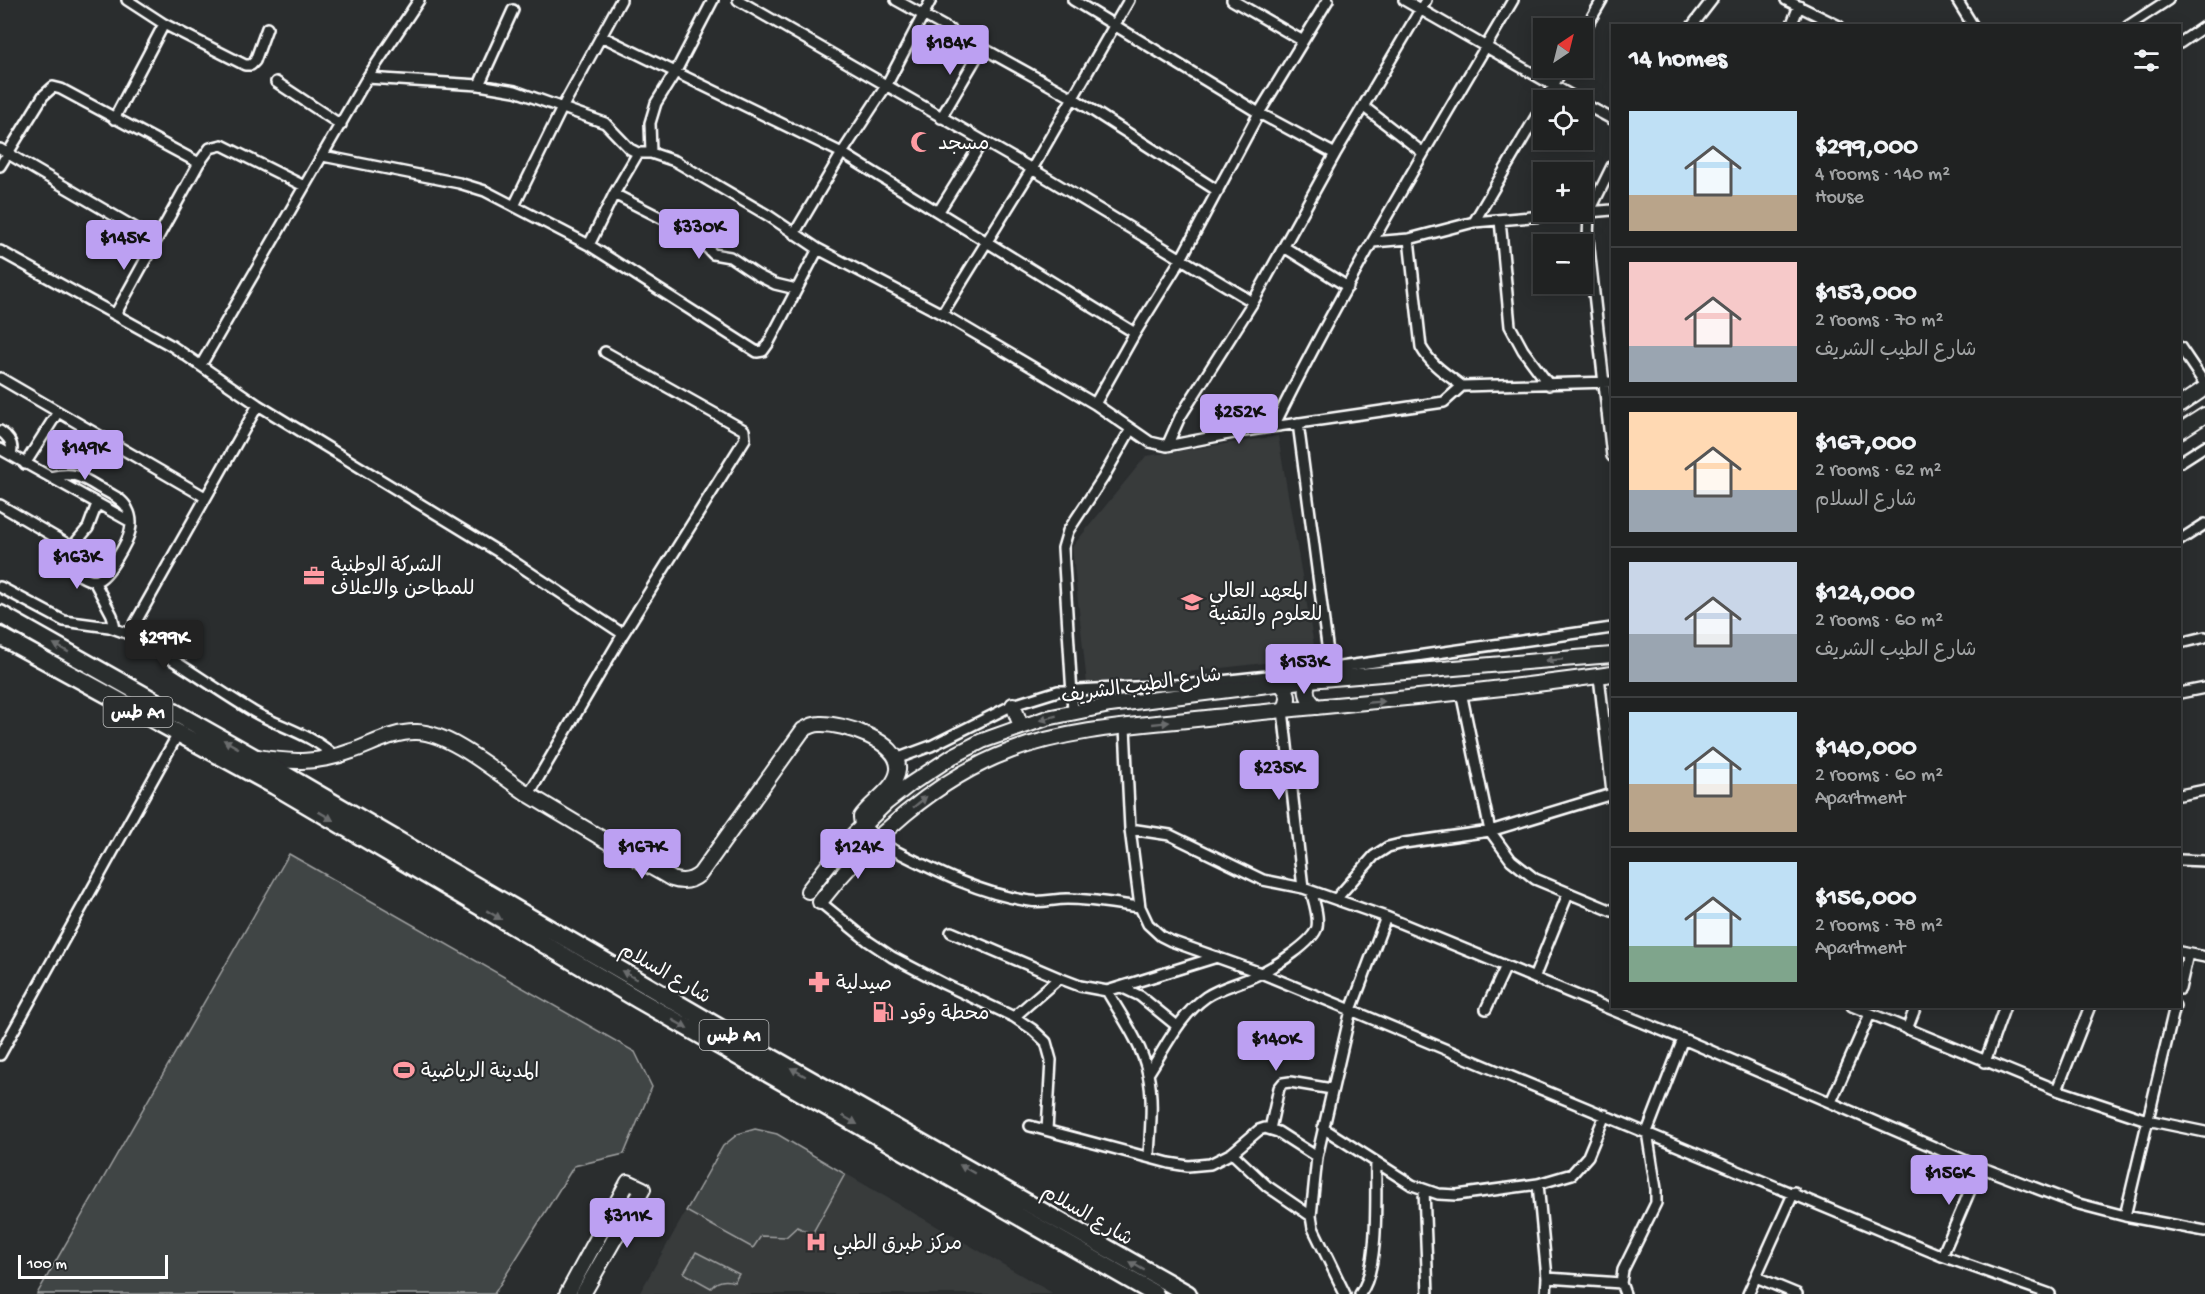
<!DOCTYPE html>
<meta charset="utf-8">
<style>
:root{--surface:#202222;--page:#282a2a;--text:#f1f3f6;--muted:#a2a4a5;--line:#3d3f40;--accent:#bca0f2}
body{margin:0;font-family:"Gochi Hand","Playpen Sans Arabic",sans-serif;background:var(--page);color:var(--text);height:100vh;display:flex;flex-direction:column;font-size:22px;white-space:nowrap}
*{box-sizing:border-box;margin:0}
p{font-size:20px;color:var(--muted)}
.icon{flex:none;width:33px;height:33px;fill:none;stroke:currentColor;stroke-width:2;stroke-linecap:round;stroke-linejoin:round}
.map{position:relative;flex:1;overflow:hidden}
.details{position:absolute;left:1611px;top:24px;width:570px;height:984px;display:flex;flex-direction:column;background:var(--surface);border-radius:0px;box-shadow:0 3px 15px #0003,0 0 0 2px var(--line)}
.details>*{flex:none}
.needle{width:39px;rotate:35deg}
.buttons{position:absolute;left:1533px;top:18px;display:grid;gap:12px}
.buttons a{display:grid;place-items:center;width:60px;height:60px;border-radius:0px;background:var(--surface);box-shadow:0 3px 15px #0003,0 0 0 2px var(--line);font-size:30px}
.scale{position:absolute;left:18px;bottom:15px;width:150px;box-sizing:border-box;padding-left:6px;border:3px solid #fff;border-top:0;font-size:16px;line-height:21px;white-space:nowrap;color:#fff;-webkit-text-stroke:4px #2a2d2e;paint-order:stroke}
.price{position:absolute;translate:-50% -51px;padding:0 14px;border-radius:6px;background:var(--accent);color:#111;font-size:20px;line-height:39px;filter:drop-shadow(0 2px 3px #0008)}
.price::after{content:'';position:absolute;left:50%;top:36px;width:18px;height:14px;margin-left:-9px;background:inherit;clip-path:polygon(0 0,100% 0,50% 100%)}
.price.active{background:#222;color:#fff}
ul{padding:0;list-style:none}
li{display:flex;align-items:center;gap:18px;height:150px;padding:0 18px}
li+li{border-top:2px solid var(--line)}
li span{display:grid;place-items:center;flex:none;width:168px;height:120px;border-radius:0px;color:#555}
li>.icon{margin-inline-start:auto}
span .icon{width:72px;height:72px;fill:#fffc;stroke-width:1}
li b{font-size:26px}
h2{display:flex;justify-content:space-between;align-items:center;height:72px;padding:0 18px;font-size:26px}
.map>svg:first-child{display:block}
.built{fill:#373a3b}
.green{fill:#414445;stroke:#a0a2a2;stroke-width:1.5}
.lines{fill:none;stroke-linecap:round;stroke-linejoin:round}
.minor-casing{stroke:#fff;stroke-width:14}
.secondary-casing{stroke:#fff;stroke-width:18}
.trunk-casing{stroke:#fff;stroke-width:21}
.minor{stroke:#2a2d2e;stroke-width:9}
.secondary{stroke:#2a2d2e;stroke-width:14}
.trunk{stroke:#2a2d2e;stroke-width:16}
.oneway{fill:#6a6c6d}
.labels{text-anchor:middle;stroke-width:4.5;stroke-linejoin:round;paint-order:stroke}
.shield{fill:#2a2d2e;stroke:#bfc0c0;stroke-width:1.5}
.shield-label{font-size:18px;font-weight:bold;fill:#fff}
.poi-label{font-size:20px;fill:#fff;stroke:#2a2d2e;text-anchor:start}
.street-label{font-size:20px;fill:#fff;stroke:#2a2d2e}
</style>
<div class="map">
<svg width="2205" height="1294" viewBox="0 0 2205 1294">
<rect width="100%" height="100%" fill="#2a2d2e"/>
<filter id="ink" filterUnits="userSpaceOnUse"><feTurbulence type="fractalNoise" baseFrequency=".0167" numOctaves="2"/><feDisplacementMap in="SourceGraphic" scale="12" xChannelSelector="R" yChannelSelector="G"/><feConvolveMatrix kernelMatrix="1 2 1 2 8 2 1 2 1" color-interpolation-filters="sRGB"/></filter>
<g filter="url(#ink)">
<path class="built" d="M1278,436L1316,657L1087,684L1072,547L1146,456Z
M755,1129L777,1134L1054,1294H639L723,1146L738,1134Z"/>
<path class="green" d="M289,854L635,1052L652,1087L624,1154L574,1166L494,1294H37Z
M755,1129L777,1134L845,1174L812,1234L797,1227L786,1237L761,1236L753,1248L686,1211L723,1146L738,1134Z
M696,1252L739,1274L734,1282C725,1279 717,1280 711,1288L684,1273Z"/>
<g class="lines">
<defs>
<path id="minor" d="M738,0L1032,169L1253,302
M896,0L1073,98L1218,191
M1073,0L1259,113L1335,154
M1232,0L1303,41
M1404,0L1579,100
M1786,0L1839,26
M1957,0L1973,26
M164,24L245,65H251L255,61L267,28
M1692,26L1712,0
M1791,26L1799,6
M2128,26L2168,0
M1582,34L1602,0
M601,36L842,153L1135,333
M2180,43L2205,26
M367,78L479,85L515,91L605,123L630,149L638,153H651L675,161L769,216L818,249L942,314L1095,404L1150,442L1167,446L1180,417L1253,302L1335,154L1426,0
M276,82L341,125
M479,85L513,10
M1545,100L1563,68
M1582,103L1612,119
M1364,107L1422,152
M941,118L982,48
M114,119L164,24L127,0
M0,149L156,240
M651,153L650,123L656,103L676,71L713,0
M323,156L459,183L485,191L589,245L757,352L763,351L768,344L818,249
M0,166L43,96L53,87L61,89L199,163
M1612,166L1589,213L1588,239L1612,456
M614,194L687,231L700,240L713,254L730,257L757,275L775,284L796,289
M514,206L562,108L621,0
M939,211L982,142
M1500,220L1510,326L1523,350L1549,385
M1474,222L1544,103
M794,234L842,153L886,86L931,0
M1409,239L1421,347C1431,365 1446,374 1462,386
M1373,242L1409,239L1474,222L1612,210
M589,245L614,194L638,153
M1284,247L1348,287
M0,251L172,346L258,405L502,554L623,634
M942,314L1032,169L1129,0
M115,315L199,163L210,148L222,145L304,186
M2180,347L2205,384
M201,365L367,78L419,0
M0,378L205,497
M1095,404L1135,333L1181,259L1259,113L1328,0
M1298,423L1330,668
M1274,426C1346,280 1431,141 1513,0
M0,431C9,437 14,445 11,455
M1167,446L1244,431L1444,402L1462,386L1612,382
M0,449L131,522
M2180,462L2205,446
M25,464L58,412
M0,505L67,544C76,553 70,569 81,576C86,579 92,582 98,580C108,577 128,541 130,531C132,523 131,515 127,508C122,498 107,492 98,487C79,475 72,472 50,477
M2180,540L2205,524
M71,548L88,528L97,504
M94,581L112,615L115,629
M0,587L64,621L109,627L129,634C172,657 212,687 254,712C280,727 314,735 335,757
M129,634L258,405
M2180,643L2205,637
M1599,676L1612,792
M1461,692L1490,831L1511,860L1535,879L1612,911
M2180,693L2205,688
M1283,710L1303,888
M1073,711L1063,548L1068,531L1103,478L1131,429
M1125,727L1130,829L1140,907L1148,924L1161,936L1171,941L1261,973L1351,1010L1942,1256L2050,1294
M896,759L931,746L1013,705L1058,691L1192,684L1305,672L1612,628
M529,794L623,634L745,439L744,430L605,352
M2180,795L2205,790
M1130,829L1170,835L1263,880L1303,888L1386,917L1683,1039L1980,1167L2075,1203L2125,1216L2205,1231
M876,841C924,865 976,894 1030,901C1043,903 1054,899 1067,899C1091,899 1116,904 1140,907
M2180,860L2205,861
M1336,899L1374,856L1388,847L1404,843L1490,831L1612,794
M820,902L868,941L892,957L944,984L1014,1017L1032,1029L1046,1042L1051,1060L1047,1130
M951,932L1059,978
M2180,952L2205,957
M1534,978L1568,894
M1121,987L1140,996L1177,1026
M2180,989L2188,954
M1107,991C1122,1017 1142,1044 1148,1074C1154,1101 1150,1130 1149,1157
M1852,1006L2057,1090L2147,1120L2205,1132
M1486,1009L1506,966
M1014,1017L1059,978L1080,986L1107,991L1217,957
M1907,1029L1916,1006
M0,1055L178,734
M1985,1062L2005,1006
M1148,1074C1166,1047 1179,1016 1206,997C1222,986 1243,983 1261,973C1275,966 1314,942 1317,927C1319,916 1314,902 1311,891
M2057,1090L2090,1006
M1831,1102L1870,1014
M1030,1126L1169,1163L1188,1166L1210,1164L1232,1153L1259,1130L1265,1128L1278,1132L1317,1157
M1323,1128L1412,1185L1438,1194L1457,1195L1538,1184L1572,1174L1588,1156L1605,1115
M1270,1129L1279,1088L1283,1083L1290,1082L1332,1089
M1232,1153L1267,1186L1311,1216
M1538,1184L1547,1278L1546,1294
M1424,1190L1428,1294
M2125,1216L2175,1006
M1942,1256L1980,1167
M1756,1277L1797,1294
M1547,1278L1621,1283
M1345,1294L1313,1228L1311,1216L1317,1157L1351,1010L1386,917
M1360,1294C1380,1268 1375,1196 1376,1162
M1625,1294L1621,1283L1623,1270L1656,1203V1189L1647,1132L1683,1039
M1748,1294L1794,1192"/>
<path id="secondary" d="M2180,405L2205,388
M2180,431L2205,415
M1309,680C1304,691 1307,700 1317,707
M1280,684C1289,691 1291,701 1283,710
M1013,705L1021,726
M258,757C292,763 320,763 352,751C373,744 394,731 417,732C453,733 501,777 531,796C578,824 625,853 672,879C683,883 692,881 700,874L803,730C808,727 813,724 820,724C842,723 901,741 898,770C896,789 871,802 861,817L862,826L876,841
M808,891L846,842L886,803L909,785L953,756L982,741L1047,718L1110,705L1309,680L1612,655
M820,902C867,841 937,778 1010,751C1075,727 1146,725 1215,717C1348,703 1480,693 1612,674
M567,1294L628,1182L643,1189L583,1294"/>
<path id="trunk" d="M0,614L282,773L739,1039L1188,1294
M0,636L275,786L639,1000L1155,1294"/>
</defs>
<use href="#minor" class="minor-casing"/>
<use href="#secondary" class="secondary-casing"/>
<use href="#trunk" class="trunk-casing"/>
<use href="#minor" class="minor"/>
<use href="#secondary" class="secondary"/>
<use href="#trunk" class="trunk"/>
</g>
<defs><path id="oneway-solid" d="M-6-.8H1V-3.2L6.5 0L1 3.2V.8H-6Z" transform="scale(1.5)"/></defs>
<g class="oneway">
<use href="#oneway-solid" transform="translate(61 648) rotate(-151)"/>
<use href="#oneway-solid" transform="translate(1554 660) rotate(175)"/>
<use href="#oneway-solid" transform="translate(1376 702) rotate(-5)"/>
<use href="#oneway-solid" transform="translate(1048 718) rotate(165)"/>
<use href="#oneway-solid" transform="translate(1161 723) rotate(-6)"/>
<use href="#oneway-solid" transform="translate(231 744) rotate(-151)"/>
<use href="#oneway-solid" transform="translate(920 802) rotate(-39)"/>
<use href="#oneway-solid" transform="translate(326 816) rotate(31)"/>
<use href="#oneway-solid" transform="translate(494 915) rotate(31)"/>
<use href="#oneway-solid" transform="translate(629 975) rotate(-150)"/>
<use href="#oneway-solid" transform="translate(680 1024) rotate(29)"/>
<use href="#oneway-solid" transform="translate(798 1072) rotate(-150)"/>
<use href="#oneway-solid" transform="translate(850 1120) rotate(30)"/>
<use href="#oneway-solid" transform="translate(967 1169) rotate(-150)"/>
<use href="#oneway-solid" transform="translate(1137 1266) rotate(-150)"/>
</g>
</g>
<defs>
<symbol id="mosque-bare" viewBox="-9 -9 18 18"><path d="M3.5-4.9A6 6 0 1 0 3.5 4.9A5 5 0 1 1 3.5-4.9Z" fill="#ff9aa2" stroke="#2a2d2e" stroke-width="2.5" paint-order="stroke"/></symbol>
<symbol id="office-bare" viewBox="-9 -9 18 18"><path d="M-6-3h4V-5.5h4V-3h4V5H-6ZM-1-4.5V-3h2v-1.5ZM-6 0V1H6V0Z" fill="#ff9aa2" stroke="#2a2d2e" stroke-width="2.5" paint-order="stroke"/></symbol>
<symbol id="university-bare" viewBox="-9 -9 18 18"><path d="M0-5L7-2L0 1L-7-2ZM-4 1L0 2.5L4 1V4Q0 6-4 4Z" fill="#ff9aa2" stroke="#2a2d2e" stroke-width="2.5" paint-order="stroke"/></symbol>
<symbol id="pharmacy-bare" viewBox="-9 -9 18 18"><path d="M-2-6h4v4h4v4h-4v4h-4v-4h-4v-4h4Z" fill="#ff9aa2" stroke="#2a2d2e" stroke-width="2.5" paint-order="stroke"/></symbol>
<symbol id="fuel-bare" viewBox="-9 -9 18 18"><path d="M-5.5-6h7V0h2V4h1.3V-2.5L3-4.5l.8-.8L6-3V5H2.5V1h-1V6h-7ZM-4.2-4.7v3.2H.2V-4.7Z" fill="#ff9aa2" stroke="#2a2d2e" stroke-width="2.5" paint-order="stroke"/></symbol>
<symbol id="stadium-bare" viewBox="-9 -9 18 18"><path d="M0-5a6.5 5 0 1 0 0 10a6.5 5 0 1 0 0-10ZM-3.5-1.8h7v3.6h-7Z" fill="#ff9aa2" stroke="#2a2d2e" stroke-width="2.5" paint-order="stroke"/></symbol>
<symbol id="hospital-bare" viewBox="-9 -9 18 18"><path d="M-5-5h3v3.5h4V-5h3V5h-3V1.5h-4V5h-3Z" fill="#ff9aa2" stroke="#2a2d2e" stroke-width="2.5" paint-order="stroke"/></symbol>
</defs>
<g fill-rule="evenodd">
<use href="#mosque-bare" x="906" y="127" width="30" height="30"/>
<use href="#office-bare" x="299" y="561" width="30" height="30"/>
<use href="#university-bare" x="1177" y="587" width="30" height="30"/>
<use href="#pharmacy-bare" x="804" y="967" width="30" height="30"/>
<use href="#fuel-bare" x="868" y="997" width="30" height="30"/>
<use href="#stadium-bare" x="389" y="1055" width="30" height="30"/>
<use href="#hospital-bare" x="801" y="1227" width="30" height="30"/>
</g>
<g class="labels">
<g class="shield">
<rect x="103.5" y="697" width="69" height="30" rx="4.5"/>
<rect x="699.5" y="1020" width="69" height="30" rx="4.5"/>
</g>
<g class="shield-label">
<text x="138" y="718">طس A1</text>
<text x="734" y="1041">طس A1</text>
</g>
<g class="poi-label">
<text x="938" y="149">مسجد</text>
<text x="331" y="571">الشركة الوطنية<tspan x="331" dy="23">للمطاحن والاعلاف</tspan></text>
<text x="1209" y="597">المعهد العالي<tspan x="1209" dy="23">للعلوم والتقنية</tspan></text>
<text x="836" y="989">صيدلية</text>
<text x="900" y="1019">محطة وقود</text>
<text x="421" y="1077">المدينة الرياضية</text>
<text x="833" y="1249">مركز طبرق الطبي</text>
</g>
<g class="street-label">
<text transform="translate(1141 684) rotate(-8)" y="7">شارع الطيب الشريف</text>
<text transform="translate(666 972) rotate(30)" y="7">شارع السلام</text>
<text transform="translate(1088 1214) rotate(30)" y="7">شارع السلام</text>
</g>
</g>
</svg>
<div class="buttons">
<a><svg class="needle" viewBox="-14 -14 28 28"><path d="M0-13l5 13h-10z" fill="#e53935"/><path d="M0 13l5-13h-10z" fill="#a2a4a5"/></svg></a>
<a><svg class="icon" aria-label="locate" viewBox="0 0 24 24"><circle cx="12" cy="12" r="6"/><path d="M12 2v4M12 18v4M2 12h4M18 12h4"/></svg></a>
<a>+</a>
<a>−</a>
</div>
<div class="scale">100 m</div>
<b class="price" style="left:950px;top:76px">$184K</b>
<b class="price" style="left:699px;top:260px">$330K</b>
<b class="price" style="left:124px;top:271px">$145K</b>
<b class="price" style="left:1239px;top:445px">$252K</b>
<b class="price" style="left:85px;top:481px">$149K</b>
<b class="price" style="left:77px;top:590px">$163K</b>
<b class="price active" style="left:164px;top:671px">$299K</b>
<b class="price" style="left:1304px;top:695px">$153K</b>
<b class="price" style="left:1279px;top:801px">$235K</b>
<b class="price" style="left:642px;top:880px">$167K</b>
<b class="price" style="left:858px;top:880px">$124K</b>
<b class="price" style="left:1276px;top:1072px">$140K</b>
<b class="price" style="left:1949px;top:1206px">$156K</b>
<b class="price" style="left:627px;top:1249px">$311K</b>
<section class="details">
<h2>14 homes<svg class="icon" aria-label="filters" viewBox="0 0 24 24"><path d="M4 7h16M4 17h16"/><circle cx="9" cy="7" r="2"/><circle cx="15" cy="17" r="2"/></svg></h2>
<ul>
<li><span style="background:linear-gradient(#bfe0f5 70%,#b9a48a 0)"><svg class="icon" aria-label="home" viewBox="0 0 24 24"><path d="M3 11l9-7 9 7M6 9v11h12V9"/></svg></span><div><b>$299,000</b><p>4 rooms · 140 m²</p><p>House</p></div></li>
<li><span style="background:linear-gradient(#f6c9c9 70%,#9aa5b1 0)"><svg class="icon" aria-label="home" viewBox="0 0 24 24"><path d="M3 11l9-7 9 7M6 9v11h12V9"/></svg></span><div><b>$153,000</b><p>2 rooms · 70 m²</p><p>شارع الطيب الشريف</p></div></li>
<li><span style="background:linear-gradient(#ffd9b3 65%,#9aa5b1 0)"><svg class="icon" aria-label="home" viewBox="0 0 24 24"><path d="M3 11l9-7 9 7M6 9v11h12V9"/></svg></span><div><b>$167,000</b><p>2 rooms · 62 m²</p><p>شارع السلام</p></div></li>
<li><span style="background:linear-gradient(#c9d6e8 60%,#9aa5b1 0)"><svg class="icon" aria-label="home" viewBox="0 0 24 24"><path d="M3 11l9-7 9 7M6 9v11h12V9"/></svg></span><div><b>$124,000</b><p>2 rooms · 60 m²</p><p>شارع الطيب الشريف</p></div></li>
<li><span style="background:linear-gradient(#bfe0f5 60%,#b9a48a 0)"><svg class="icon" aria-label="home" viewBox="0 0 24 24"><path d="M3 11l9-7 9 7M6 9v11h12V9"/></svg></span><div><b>$140,000</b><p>2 rooms · 60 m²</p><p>Apartment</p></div></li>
<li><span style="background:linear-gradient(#bfe0f5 70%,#7fa58c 0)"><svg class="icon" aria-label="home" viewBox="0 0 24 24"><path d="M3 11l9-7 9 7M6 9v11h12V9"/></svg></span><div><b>$156,000</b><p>2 rooms · 78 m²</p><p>Apartment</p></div></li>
</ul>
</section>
</div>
